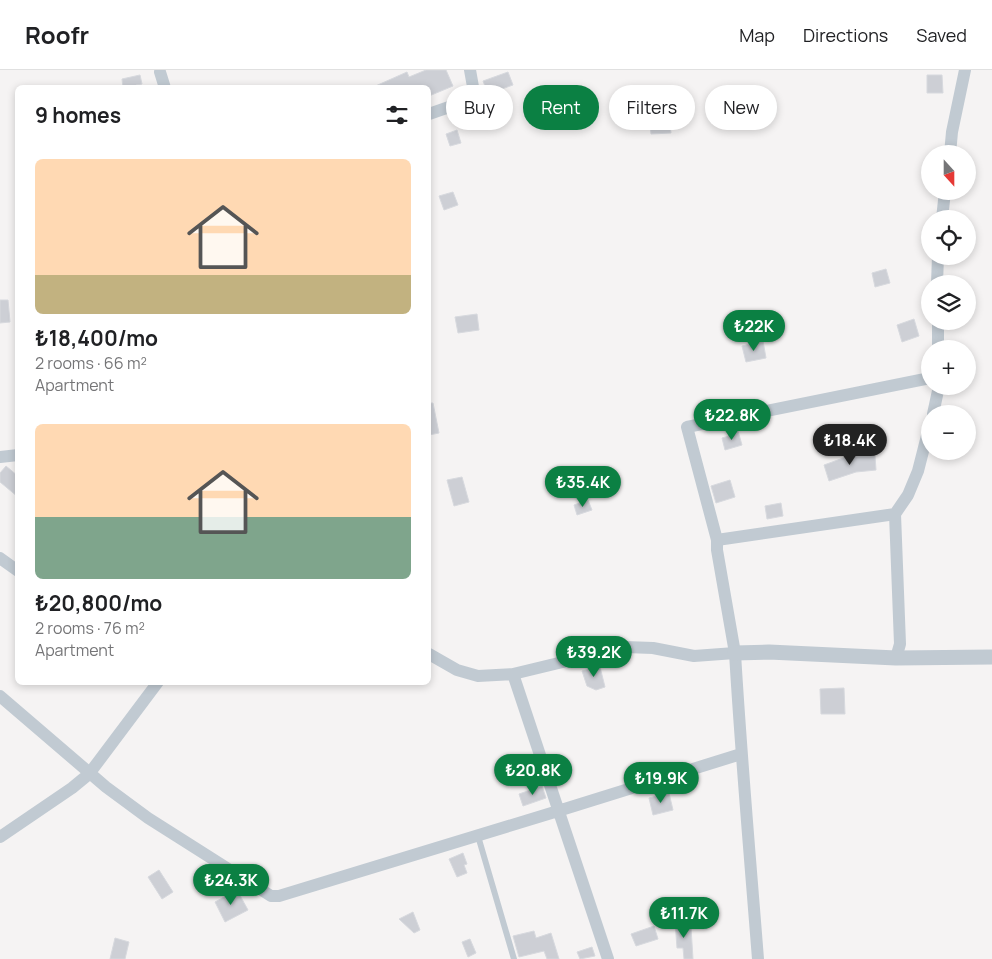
<!DOCTYPE html>
<meta charset="utf-8">
<style>
:root{--surface:#fff;--page:#f6f6f6;--text:#202124;--muted:#757577;--line:#e0e0e0;--accent:#0b8043}
body{margin:0;font-family:Manrope,sans-serif;background:var(--page);color:var(--text);height:100vh;display:flex;flex-direction:column;font-size:19px;white-space:nowrap}
*{box-sizing:border-box;margin:0}
p{font-size:16px;color:var(--muted)}
.icon{flex:none;width:28px;height:28px;fill:none;stroke:currentColor;stroke-width:2;stroke-linecap:round;stroke-linejoin:round}
.map{position:relative;flex:1;overflow:hidden}
.drawer{position:absolute;left:15px;top:15px;width:416px;height:600px;display:flex;flex-direction:column;background:var(--surface);border-radius:8px;box-shadow:0 2px 8px #0003}
.drawer>*{flex:none}
.top-card{position:absolute;left:446px;top:15px;width:470px;height:45px;display:flex;gap:10px}
.needle{width:32px;rotate:159deg}
.tools{position:absolute;left:921px;top:75px;display:grid;gap:10px}
.tools a{display:grid;place-items:center;width:55px;height:55px;border-radius:50%;background:var(--surface);box-shadow:0 2px 8px #0003;font-size:25px}
.price{position:absolute;translate:-50% -42px;padding:0 11px;border-radius:18px;background:var(--accent);color:#fff;font-size:16px;line-height:32px;filter:drop-shadow(0 1px 2px #0008)}
.price::after{content:'';position:absolute;left:50%;top:30px;width:15px;height:11px;margin-left:-8px;background:inherit;clip-path:polygon(0 0,100% 0,50% 100%)}
.price.selected{background:#222;color:#fff}
ul{padding:0;list-style:none}
li{display:grid;align-content:center;gap:10px;height:265px;padding:0 20px}
li span{display:grid;place-items:center;height:155px;border-radius:8px;color:#555}
li>.icon{margin-inline-start:auto}
span .icon{width:90px;height:90px;fill:#fffc;stroke-width:1}
li b{font-size:21px}
h2{display:flex;justify-content:space-between;align-items:center;height:60px;padding:0 20px;font-size:21px}
.chip{padding:0 18px;border-radius:22px;background:var(--surface);box-shadow:0 2px 8px #0003;font-size:18px;line-height:45px}
.chip.selected{background:var(--accent);color:#fff}
header{display:flex;align-items:center;gap:30px;box-sizing:border-box;height:70px;padding:0 25px;background:var(--surface);border-bottom:1px solid var(--line)}
header strong{font-size:24px}
nav{display:flex;gap:28px;margin-inline-start:auto;font-size:18px}
.map>svg:first-child{display:block}
.building{fill:#cdcfd5;stroke:#d7d9de}
.lines{fill:none;stroke-linecap:round;stroke-linejoin:round}
.service{stroke:#c1cad2;stroke-width:6}
.minor{stroke:#c1cad2;stroke-width:12}
.tertiary{stroke:#c1cad2;stroke-width:15}
</style>
<header>
<strong>Roofr</strong>
<nav><a>Map</a><a>Directions</a><a>Saved</a></nav>
</header>
<div class="map">
<svg width="992" height="889" viewBox="0 0 992 889">
<rect width="100%" height="100%" fill="#f5f3f3"/>
<path class="building" d="M426,0H446L453,16L429,26V18H371L407,2L409,7Z
M508,2L513,15L488,24L483,11Z
M140,5L142,14L136,15L137,18H123L122,9Z
M927,5H942L943,23H927Z
M663,44L664,55H670L671,63L651,64L649,45Z
M457,60L461,73L450,76L446,64Z
M453,122L458,135L444,140L439,126Z
M886,199L890,213L875,217L872,203Z
M0,230H8L10,252L0,253Z
M477,244L479,260L458,263L455,247Z
M914,249L919,266L902,272L897,255Z
M763,271L766,288L746,292L742,276Z
M429,333H433L439,363L429,365Z
M738,361L742,375L725,380L722,368L729,366V364Z
M875,386L876,400L856,402L829,411L824,395L846,387Z
M6,396L18,406V427L0,412V403Z
M462,407L469,432L454,436L447,410Z
M730,410L735,427L716,433L711,416Z
M588,430L592,440L577,445L574,435Z
M781,433L783,446L767,449L765,436Z
M600,597L605,617L596,620L587,616L582,601Z
M844,618L845,644H821L820,619Z
M542,716L546,728L523,736L519,724Z
M669,723L673,740L653,745L649,728Z
M463,783L467,794L464,795L467,803L457,807L449,789Z
M159,800L173,822L162,829L148,807Z
M237,820L248,840L225,852L215,832Z
M413,842L420,860L414,863L399,849Z
M685,850V858L691,857L693,889H684L683,878H677L675,851Z
M654,856L658,869L636,876L631,864Z
M534,861L536,868L551,863L559,889H547L544,881L519,887L513,866Z
M115,868L129,872L125,889H110Z
M470,869L476,883L468,887L462,872Z
M592,877L595,886L580,889L577,882Z"/>
<g class="lines">
<path class="service" d="M478,766L514,889"/>
<path class="minor" d="M160,2L165,18
M429,44L475,28L470,0
M950,84L952,62L965,0
M942,149L945,121
M937,214L938,186
M938,251V279
M933,344L939,316
M0,387L18,385
M717,470L895,444
M0,488L18,501
M735,583C741,685 750,787 758,889
M429,584L457,600L478,606L513,604L625,577L653,578L694,586L735,583L717,480V470L687,357L930,308
M896,588L900,574L895,444L908,425L918,401L930,354
M513,604L608,889
M0,626L106,717L148,748L271,826H279L558,741L741,684
M0,767L72,718L89,704L158,612"/>
<path class="tertiary" d="M735,583L769,582L896,588L992,587"/>
</g>
</svg>
<div class="tools">
<a><svg class="needle" viewBox="-14 -14 28 28"><path d="M0-13l5 13h-10z" fill="#e53935"/><path d="M0 13l5-13h-10z" fill="#757577"/></svg></a>
<a><svg class="icon" aria-label="locate" viewBox="0 0 24 24"><circle cx="12" cy="12" r="6"/><path d="M12 2v4M12 18v4M2 12h4M18 12h4"/></svg></a>
<a><svg class="icon" aria-label="layers" viewBox="0 0 24 24"><path d="M12 4l9 5-9 5-9-5zM3 14l9 5 9-5"/></svg></a>
<a>+</a>
<a>−</a>
</div>
<b class="price" style="left:754px;top:282px">₺22K</b>
<b class="price" style="left:732px;top:371px">₺22.8K</b>
<b class="price selected" style="left:850px;top:396px">₺18.4K</b>
<b class="price" style="left:583px;top:438px">₺35.4K</b>
<b class="price" style="left:594px;top:608px">₺39.2K</b>
<b class="price" style="left:533px;top:726px">₺20.8K</b>
<b class="price" style="left:661px;top:734px">₺19.9K</b>
<b class="price" style="left:231px;top:836px">₺24.3K</b>
<b class="price" style="left:684px;top:869px">₺11.7K</b>
<div class="top-card">
<a class="chip">Buy</a>
<a class="chip selected">Rent</a>
<a class="chip">Filters</a>
<a class="chip">New</a>
</div>
<section class="drawer">
<h2>9 homes<svg class="icon" aria-label="filters" viewBox="0 0 24 24"><path d="M4 7h16M4 17h16"/><circle cx="9" cy="7" r="2"/><circle cx="15" cy="17" r="2"/></svg></h2>
<ul>
<li><span style="background:linear-gradient(#ffd9b3 75%,#c2b280 0)"><svg class="icon" aria-label="home" viewBox="0 0 24 24"><path d="M3 11l9-7 9 7M6 9v11h12V9"/></svg></span><div><b>₺18,400/mo</b><p>2 rooms · 66 m²</p><p>Apartment</p></div></li>
<li><span style="background:linear-gradient(#ffd9b3 60%,#7fa58c 0)"><svg class="icon" aria-label="home" viewBox="0 0 24 24"><path d="M3 11l9-7 9 7M6 9v11h12V9"/></svg></span><div><b>₺20,800/mo</b><p>2 rooms · 76 m²</p><p>Apartment</p></div></li>
</ul>
</section>
</div>
